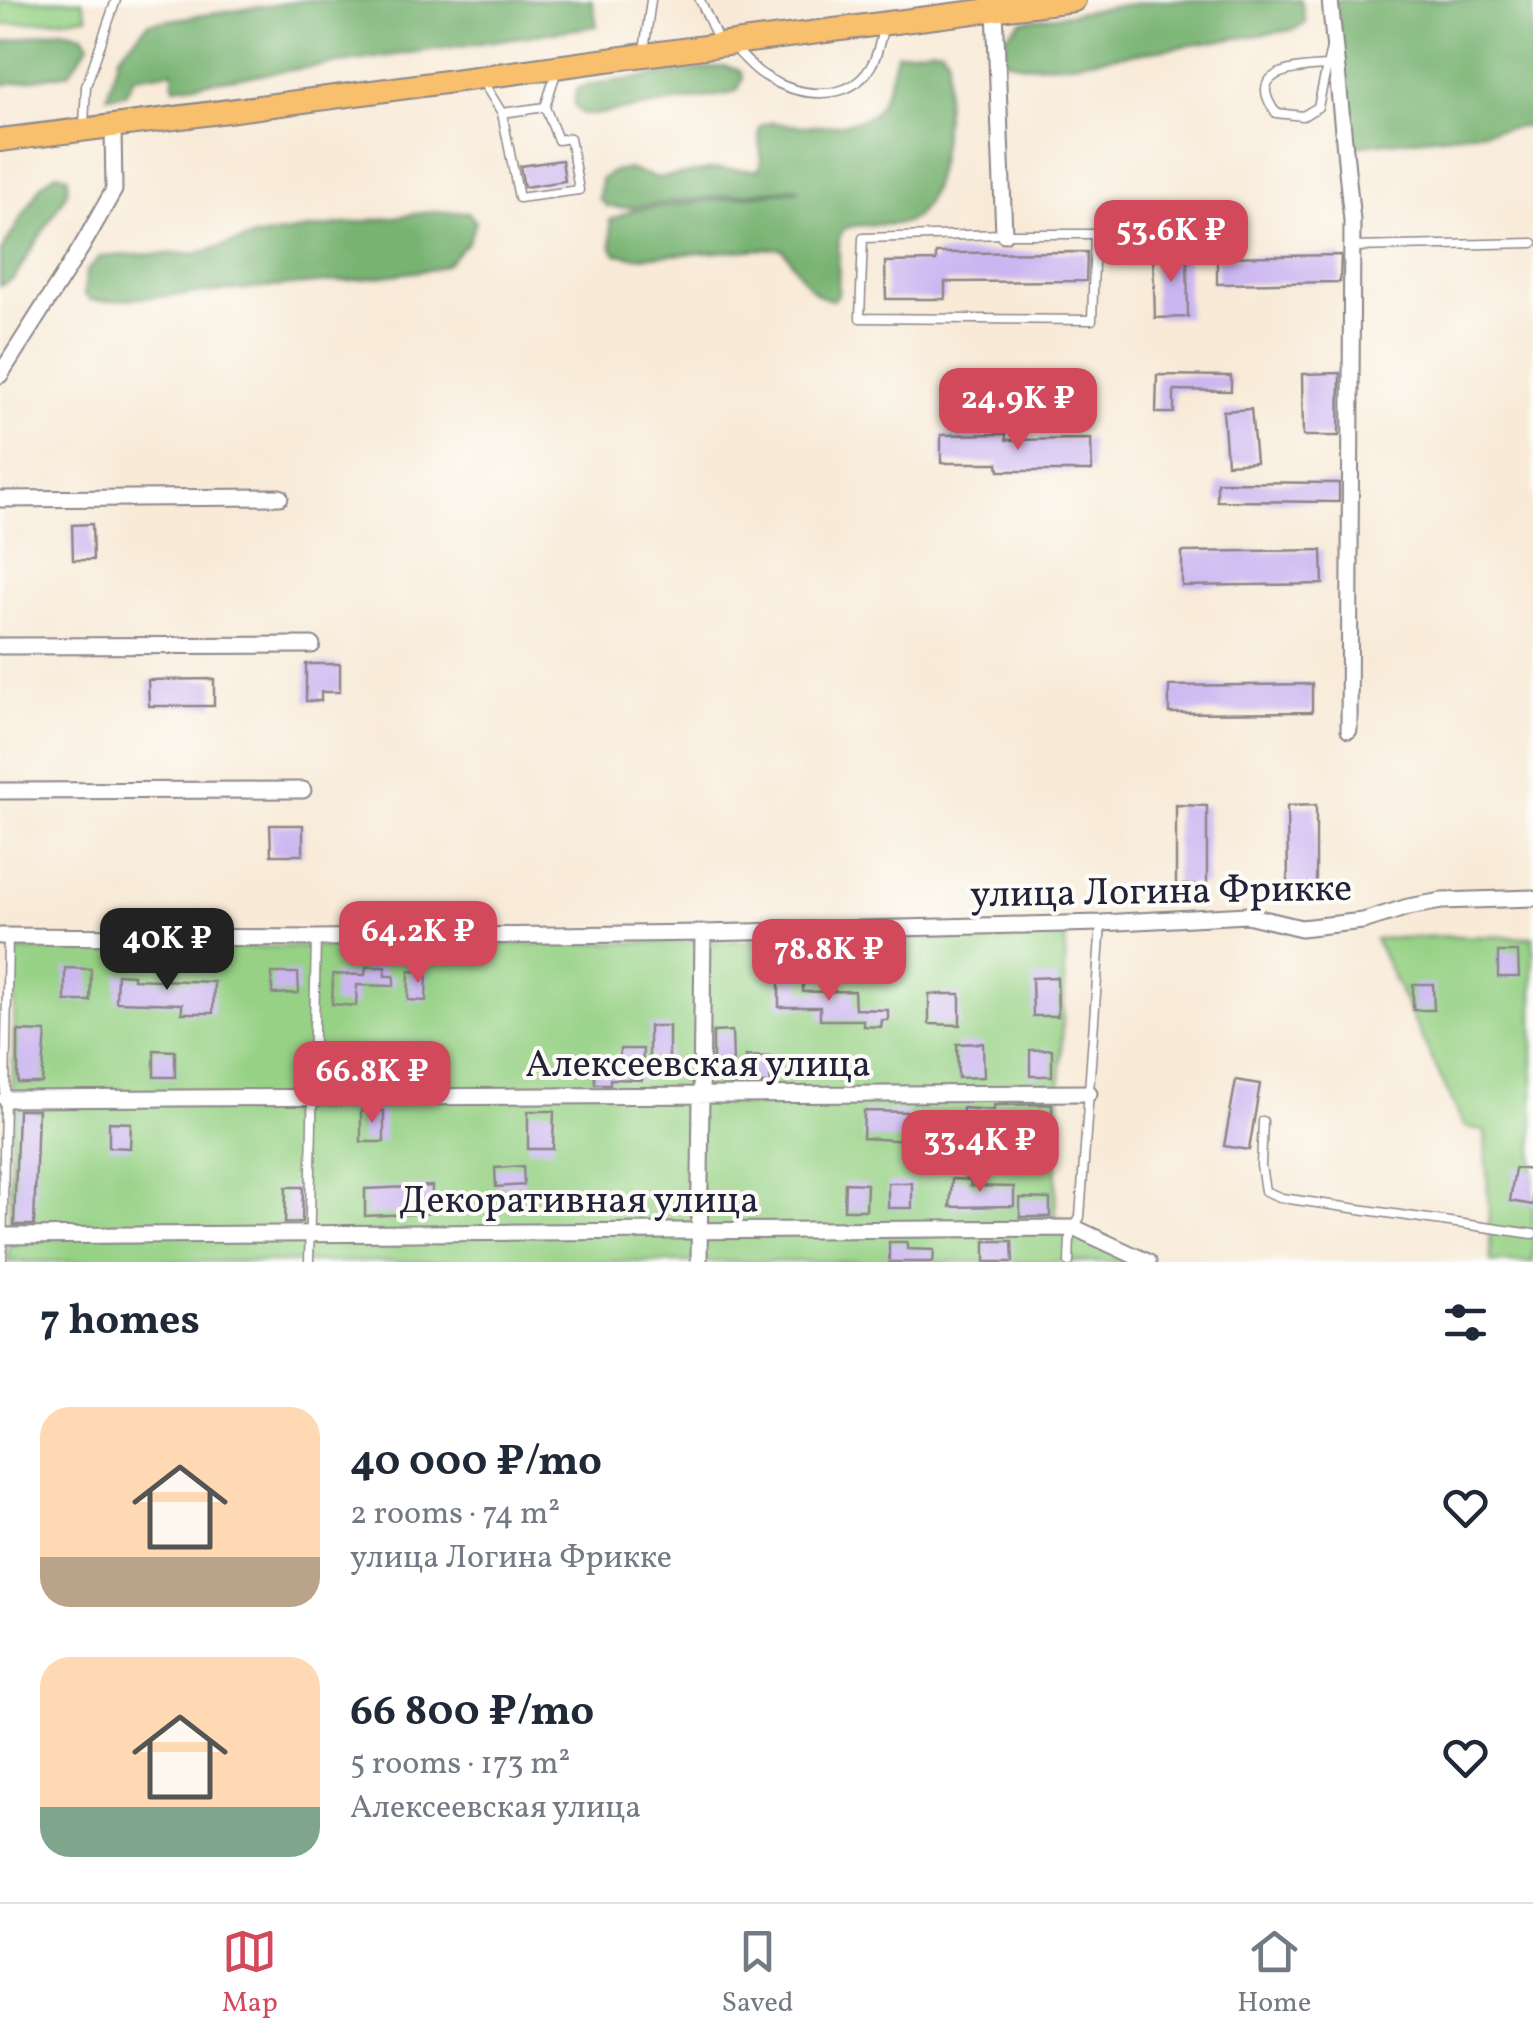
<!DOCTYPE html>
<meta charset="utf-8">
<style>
:root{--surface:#fff;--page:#f2f2f3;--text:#1f2937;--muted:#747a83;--line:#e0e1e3;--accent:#d1495b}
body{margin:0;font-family:Vollkorn,serif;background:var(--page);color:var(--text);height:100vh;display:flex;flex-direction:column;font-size:38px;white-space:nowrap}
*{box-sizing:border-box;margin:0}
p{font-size:32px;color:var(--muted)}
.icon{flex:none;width:55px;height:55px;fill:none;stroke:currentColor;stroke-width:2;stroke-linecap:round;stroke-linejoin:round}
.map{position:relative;height:1262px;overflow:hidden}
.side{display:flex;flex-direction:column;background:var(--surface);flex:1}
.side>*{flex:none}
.price{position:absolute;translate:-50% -85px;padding:0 22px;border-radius:20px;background:var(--accent);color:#fff;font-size:32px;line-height:65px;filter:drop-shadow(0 2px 5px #0008)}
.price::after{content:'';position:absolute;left:50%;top:60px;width:30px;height:22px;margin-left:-15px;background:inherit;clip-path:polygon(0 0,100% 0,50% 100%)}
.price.selected{background:#222;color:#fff}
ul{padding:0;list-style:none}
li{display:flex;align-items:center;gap:30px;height:250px;padding:0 40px}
li span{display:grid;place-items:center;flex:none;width:280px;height:200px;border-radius:30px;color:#555}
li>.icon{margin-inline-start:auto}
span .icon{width:120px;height:120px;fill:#fffc;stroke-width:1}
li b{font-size:42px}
h2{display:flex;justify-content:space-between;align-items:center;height:120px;padding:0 40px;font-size:42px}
.menu{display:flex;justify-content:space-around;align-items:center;height:140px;border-top:2px solid var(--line);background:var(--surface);font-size:28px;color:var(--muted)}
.menu a{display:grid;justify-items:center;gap:5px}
.menu .selected{color:var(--accent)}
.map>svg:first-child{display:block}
.green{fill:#96d185;stroke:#5c7a60;stroke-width:2.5}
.forest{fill:#78b372;stroke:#4d6a56;stroke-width:2.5}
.building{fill:#ccb6f1}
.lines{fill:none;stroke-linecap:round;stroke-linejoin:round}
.service-casing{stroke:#8d8689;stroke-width:11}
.minor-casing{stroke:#8d8689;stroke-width:19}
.primary-casing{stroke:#8d8689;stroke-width:26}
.service{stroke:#fff;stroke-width:8}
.minor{stroke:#fff;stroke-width:15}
.primary{stroke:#f8bf6c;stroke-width:22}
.labels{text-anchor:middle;stroke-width:8;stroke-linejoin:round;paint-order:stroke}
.street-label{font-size:38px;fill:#22223b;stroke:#fdfcf7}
</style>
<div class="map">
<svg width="1533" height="1262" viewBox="0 0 1533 1262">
<rect width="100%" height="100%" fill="#fdfcf7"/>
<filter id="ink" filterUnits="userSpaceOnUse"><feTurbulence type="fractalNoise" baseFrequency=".01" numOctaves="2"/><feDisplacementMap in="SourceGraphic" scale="20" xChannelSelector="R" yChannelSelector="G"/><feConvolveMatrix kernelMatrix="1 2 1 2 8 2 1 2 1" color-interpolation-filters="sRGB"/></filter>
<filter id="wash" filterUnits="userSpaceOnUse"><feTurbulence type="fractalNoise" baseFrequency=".0048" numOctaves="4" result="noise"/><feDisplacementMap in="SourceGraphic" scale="40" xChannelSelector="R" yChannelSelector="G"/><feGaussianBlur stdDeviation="2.25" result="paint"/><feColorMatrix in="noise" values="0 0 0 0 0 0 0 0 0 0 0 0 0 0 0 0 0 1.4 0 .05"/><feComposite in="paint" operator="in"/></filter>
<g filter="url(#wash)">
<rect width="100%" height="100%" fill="#f8ead7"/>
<path class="green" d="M0,0H82L87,17L0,25Z
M1450,936L1533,937V1262H1491L1485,1131L1464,1126L1375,939Z
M1066,937L1055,1215L1145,1262H8L16,950Z"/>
<path class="forest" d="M307,0H592L597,26L174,87L173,71L134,77L125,94L107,96L119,55L149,23Z
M1159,0H1301L1305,23L1293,30L1064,64L1023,65L1005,59V36L1023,21Z
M1335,0H1533V126L1352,146Z
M60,30L83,34L89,44L69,73L0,85V43Z
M933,48L942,49L948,59C946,94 946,210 906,222C886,228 863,221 844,229L839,238L838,295L833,300C805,296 799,266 781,248L635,257L616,254L612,248L610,220L633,210L798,190L796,188L622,208L607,206L599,199L601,179L614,171L627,169L658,178L716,169L759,170C765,156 756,141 760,127C771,119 777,124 790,125C808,127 860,127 874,112C886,99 892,70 896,53Z
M724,66L740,70L743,78L738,90L729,94L593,115L582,114L574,105L576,89L587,85Z
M56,173L68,176L67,192L14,278L0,286V253L42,184Z
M429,212H468L476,222L468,242L447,264L435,269L362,279L107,301L90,300L84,294L86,272L101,256L198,253L255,237Z"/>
<g id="blocks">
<path class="building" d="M562,160L565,181L524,187L520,166Z
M1087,252L1086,281L945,282V299H886L885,262L936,261V253Z
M1187,252L1188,317L1155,318L1153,253Z
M1341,255L1340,282L1217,284V257Z
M1340,373L1339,436H1303L1302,374Z
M1157,375L1231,376V391L1174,390V413H1156Z
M1251,409L1256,462L1227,464L1223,411Z
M1006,434V440L1091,439L1092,471H999L998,463H941V435Z
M1217,482L1339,483V502L1217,501Z
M92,524L93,560H73L72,525Z
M1322,550L1323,584L1182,586V552Z
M306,664H340V692H321V701H306Z
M214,679V706H149L148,680Z
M1312,684V712L1169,713V686Z
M1176,805L1207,806V885H1176Z
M1316,805V887H1288L1287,806Z
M270,825H303V855H271Z
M1498,952H1518L1519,977H1498Z
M366,967H385V976H394V986L357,985L356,1006L332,1004L333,974L365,975Z
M65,968L91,969L90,1001H65Z
M409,971L427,972L426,1001L408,1000Z
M272,973H298L299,993L272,994Z
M117,974L133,975V979L214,982L213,1013H182V1004L116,1002Z
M1057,977L1058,1016H1033L1032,978Z
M803,980V992L854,991L855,1009L888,1010V1020H882L881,1027L863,1026V1020H820V1007H779V981Z
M1413,984H1433L1434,1010H1413Z
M929,994H960V1025L929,1024Z
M649,1026H669V1059H649Z
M18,1031L46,1032L42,1083H18Z
M732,1031L733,1061L713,1062V1032Z
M983,1043L984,1077L958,1078L957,1044Z
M620,1049H643L642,1080L610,1079V1084H595L594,1065L619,1064Z
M1052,1049V1076H1030V1050Z
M154,1050L175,1051V1077H154Z
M746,1056L771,1057L770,1084H745Z
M1236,1080L1260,1084L1249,1150L1224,1146Z
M1052,1104V1120H1021L1022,1126L987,1128L986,1141L961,1140L963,1108L994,1110V1105Z
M18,1110H38L34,1225H14Z
M361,1111H384V1142H361Z
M528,1111H554L553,1149H528Z
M864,1111L908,1112L909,1141L863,1138Z
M109,1122L131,1123L130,1148L109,1147Z
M947,1135L948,1157L920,1158L919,1136Z
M523,1166L524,1185L496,1187L495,1168Z
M1515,1168L1533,1170V1205L1510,1201Z
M952,1179L971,1180L970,1186L1014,1187V1206L950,1207Z
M845,1183L867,1184L866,1210H844Z
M888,1183H912V1208H888Z
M432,1186V1213L365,1216V1189Z
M286,1187H303L302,1222L285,1223Z
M1020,1198L1050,1199V1217H1020Z
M985,1241H1012L1013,1262H985Z
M889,1242H907V1249L934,1250L933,1262H889Z"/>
</g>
</g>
<g filter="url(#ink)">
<use href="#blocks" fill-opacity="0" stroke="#8d8689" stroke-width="2.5"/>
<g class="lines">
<defs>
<path id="service" d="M700,0L715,33
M645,44L651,0
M735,49C745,58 754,70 765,76C798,97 849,104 871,66C878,55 880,41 883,28
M1325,66C1296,68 1244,70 1276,113L1303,116L1318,107L1331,48
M483,82L502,113L545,107L556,73
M502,113L519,198L579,190L570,138L558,140L545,107
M84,125L86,86L116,0
M1004,234H1095L1092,320L860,318L863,238Z
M1352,247L1533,243
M1263,1121L1261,1166L1265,1191L1282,1198L1533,1234
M2,1262L8,936
M309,1262L316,938
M1069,1262L1070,1237L1080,1217L1101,923"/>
<path id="minor" d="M1330,0L1352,221L1349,730
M995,9L1004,234
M0,375L81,248L114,190L113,127
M0,499L280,497
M0,646L312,645
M0,791L303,790
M0,936L316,938L703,933L1101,923L1247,915L1301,928L1363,921L1408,907L1442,901L1533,898
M6,1099L1089,1093
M2,1236L1075,1228L1148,1262
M699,1262L703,933"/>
<path id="primary" d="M0,140C359,97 715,42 1074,0"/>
</defs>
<use href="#service" class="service-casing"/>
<use href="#minor" class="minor-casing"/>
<use href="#primary" class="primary-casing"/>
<use href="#service" class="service"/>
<use href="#minor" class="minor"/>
<use href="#primary" class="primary"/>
</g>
</g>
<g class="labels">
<g class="street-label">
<text transform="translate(1161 890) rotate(-1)" y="13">улица Логина Фрикке</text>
<text x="698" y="1076">Алексеевская улица</text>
<text x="579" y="1212">Декоративная улица</text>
</g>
</g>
</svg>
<b class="price" style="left:1171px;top:285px">53.6K ₽</b>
<b class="price" style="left:1018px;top:453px">24.9K ₽</b>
<b class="price" style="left:418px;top:986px">64.2K ₽</b>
<b class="price selected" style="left:167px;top:993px">40K ₽</b>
<b class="price" style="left:829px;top:1004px">78.8K ₽</b>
<b class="price" style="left:372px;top:1126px">66.8K ₽</b>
<b class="price" style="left:980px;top:1195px">33.4K ₽</b>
</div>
<section class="side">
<h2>7 homes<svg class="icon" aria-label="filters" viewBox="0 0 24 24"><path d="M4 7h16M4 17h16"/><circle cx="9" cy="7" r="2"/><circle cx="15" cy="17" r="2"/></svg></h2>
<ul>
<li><span style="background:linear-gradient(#ffd9b3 75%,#b9a48a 0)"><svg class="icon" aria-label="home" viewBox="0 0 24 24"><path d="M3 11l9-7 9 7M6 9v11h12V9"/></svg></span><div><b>40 000 ₽/mo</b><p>2 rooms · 74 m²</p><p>улица Логина Фрикке</p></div><svg class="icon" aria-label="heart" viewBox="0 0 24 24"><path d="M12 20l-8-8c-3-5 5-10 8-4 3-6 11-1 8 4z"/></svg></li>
<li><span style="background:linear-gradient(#ffd9b3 75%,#7fa58c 0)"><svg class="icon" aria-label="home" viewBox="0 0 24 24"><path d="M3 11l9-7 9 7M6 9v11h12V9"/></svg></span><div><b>66 800 ₽/mo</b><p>5 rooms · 173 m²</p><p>Алексеевская улица</p></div><svg class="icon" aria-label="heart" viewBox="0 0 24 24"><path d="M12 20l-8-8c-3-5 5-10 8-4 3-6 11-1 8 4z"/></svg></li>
</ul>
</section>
<nav class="menu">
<a class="selected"><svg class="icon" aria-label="map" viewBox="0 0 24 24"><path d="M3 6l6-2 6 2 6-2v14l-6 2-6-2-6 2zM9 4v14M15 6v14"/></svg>Map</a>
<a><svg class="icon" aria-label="saved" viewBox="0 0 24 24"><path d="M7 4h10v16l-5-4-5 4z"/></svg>Saved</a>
<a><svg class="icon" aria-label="home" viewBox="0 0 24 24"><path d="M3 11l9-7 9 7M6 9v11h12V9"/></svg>Home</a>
</nav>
